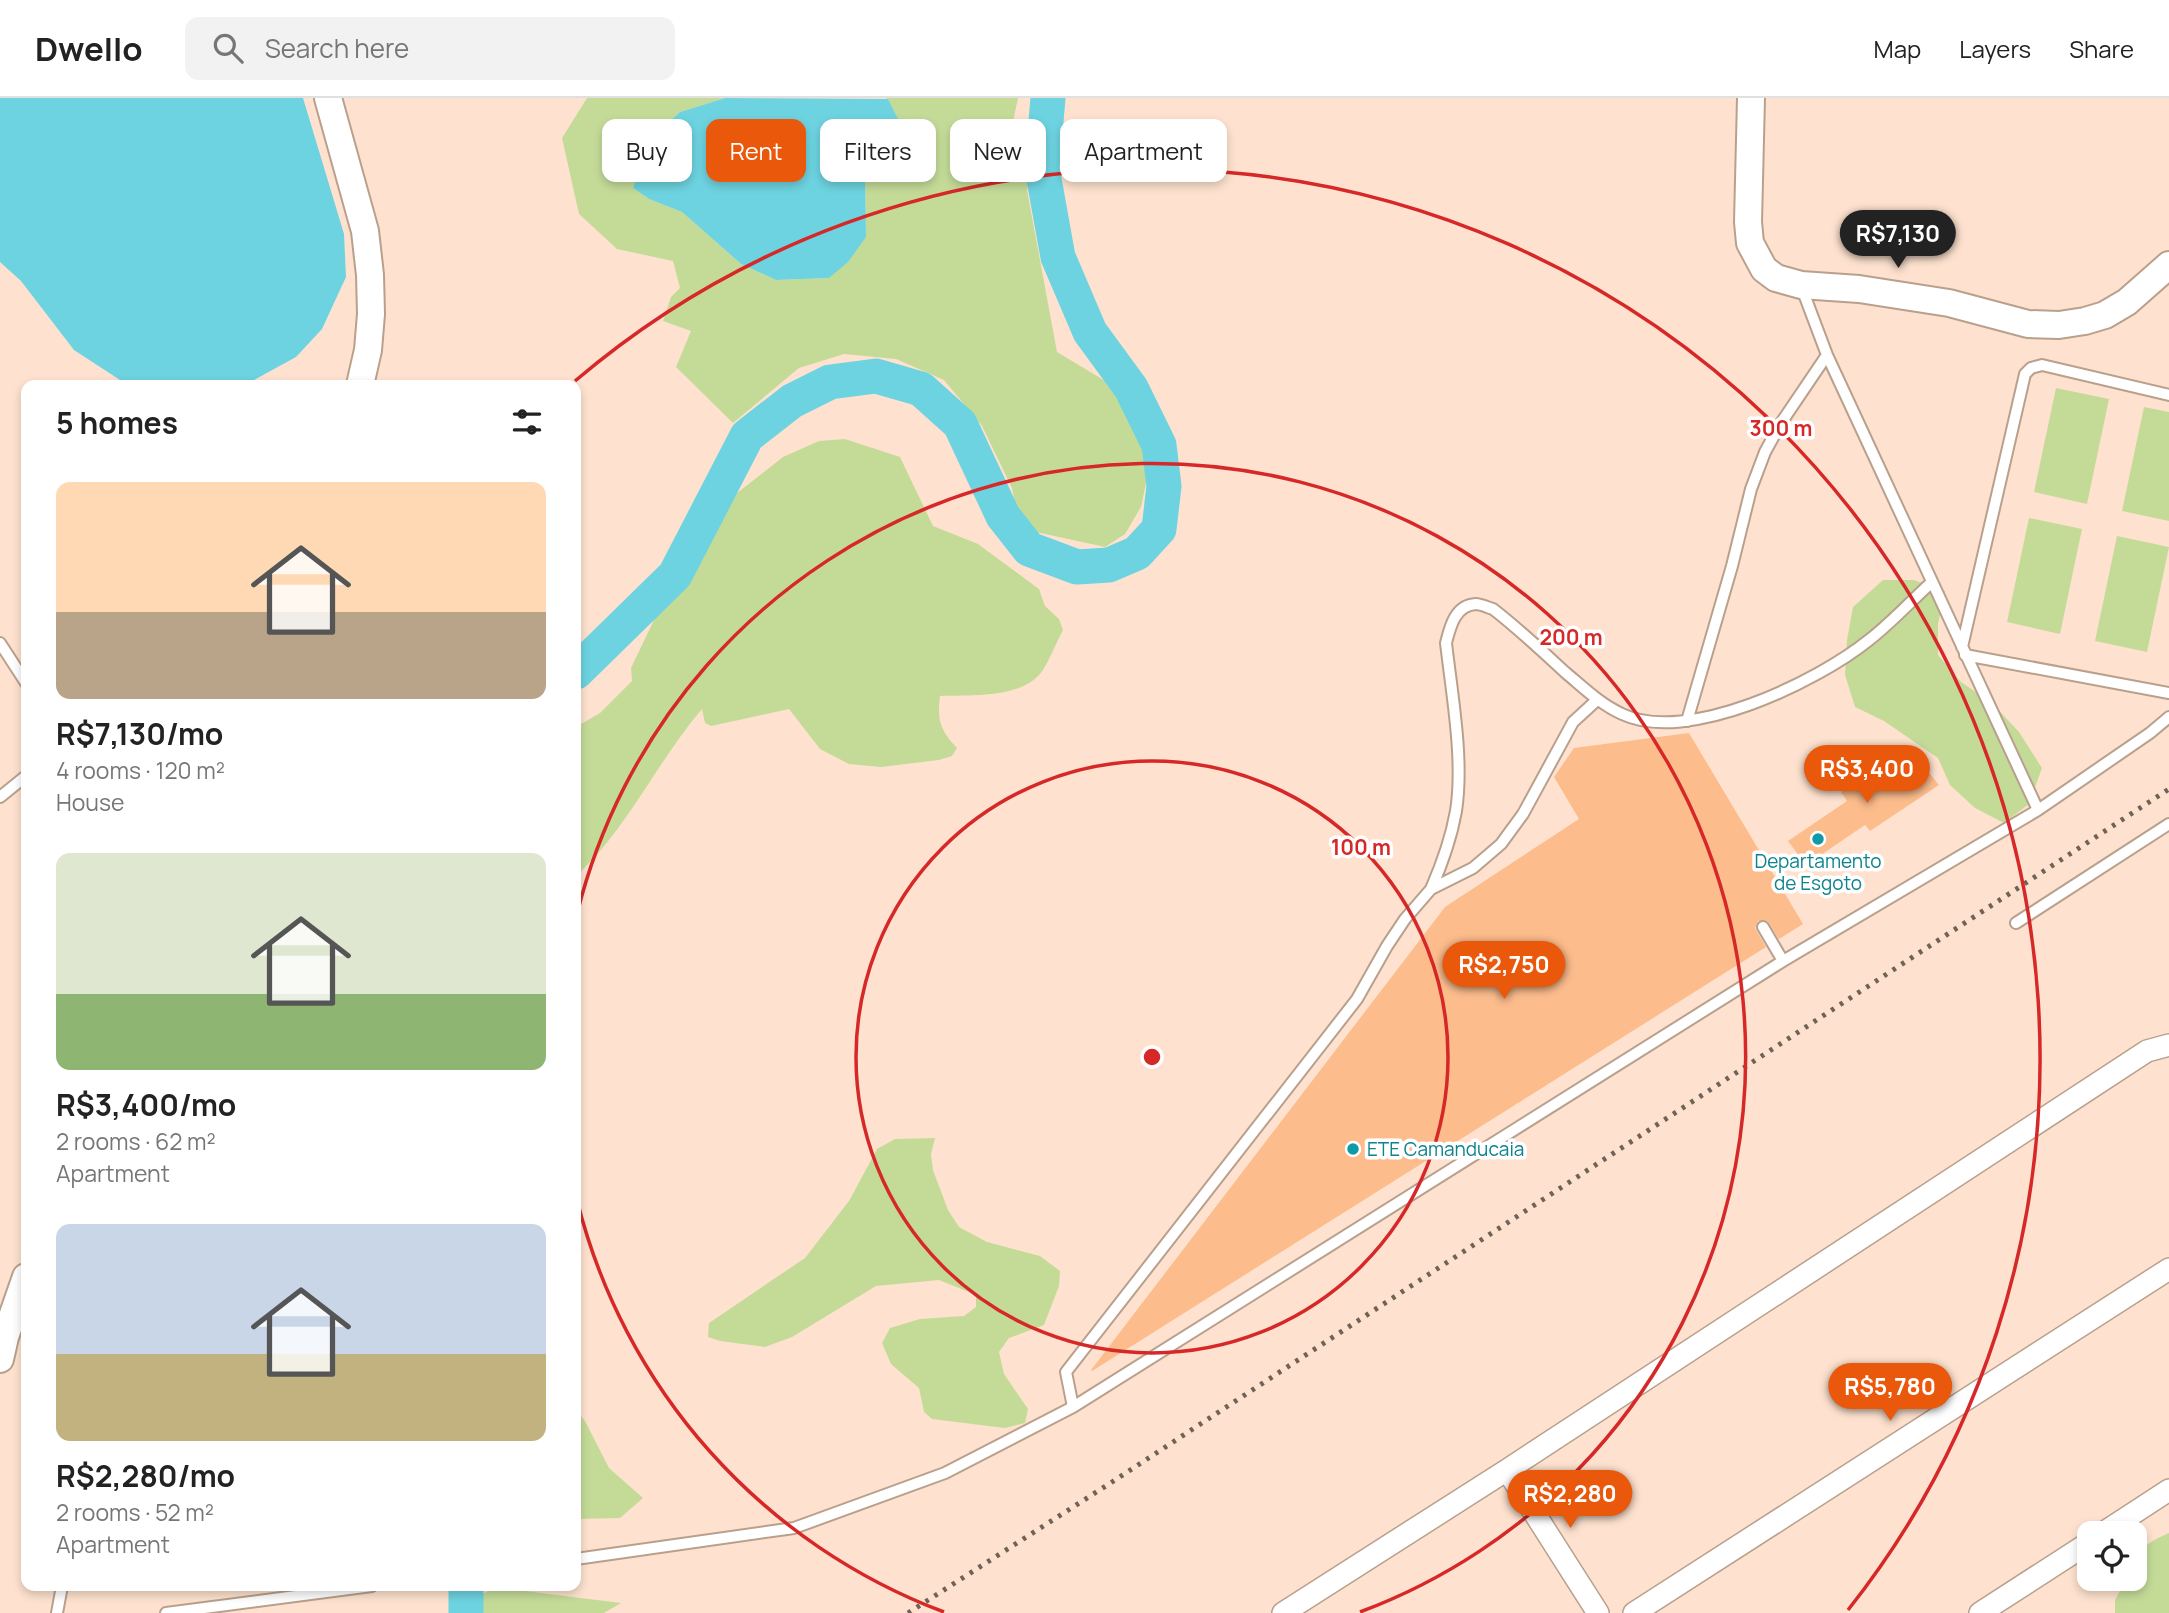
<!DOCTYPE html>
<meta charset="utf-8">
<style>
:root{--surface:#fff;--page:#f2f2f2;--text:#222;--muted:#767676;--line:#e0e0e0;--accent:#ea580c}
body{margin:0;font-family:Manrope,sans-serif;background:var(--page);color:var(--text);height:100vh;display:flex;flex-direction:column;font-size:26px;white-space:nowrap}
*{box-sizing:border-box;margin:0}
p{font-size:23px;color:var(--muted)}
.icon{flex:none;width:38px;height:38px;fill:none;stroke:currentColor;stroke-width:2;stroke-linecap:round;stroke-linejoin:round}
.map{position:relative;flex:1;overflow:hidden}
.side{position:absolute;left:21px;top:282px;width:560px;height:1211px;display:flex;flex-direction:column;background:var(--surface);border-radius:14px;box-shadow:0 4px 10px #0003}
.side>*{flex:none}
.top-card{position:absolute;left:602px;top:21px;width:665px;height:63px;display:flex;gap:14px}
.fabs{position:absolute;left:2077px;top:1423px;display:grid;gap:14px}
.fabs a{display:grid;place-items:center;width:70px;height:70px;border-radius:14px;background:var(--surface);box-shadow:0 4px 10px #0003;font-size:35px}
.price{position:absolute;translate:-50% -60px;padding:0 16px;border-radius:24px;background:var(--accent);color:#fff;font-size:23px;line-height:46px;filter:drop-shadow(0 2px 4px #0008)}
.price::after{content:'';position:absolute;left:50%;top:42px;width:21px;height:16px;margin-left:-10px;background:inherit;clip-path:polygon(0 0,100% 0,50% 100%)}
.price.selected{background:#222;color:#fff}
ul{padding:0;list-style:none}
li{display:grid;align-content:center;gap:14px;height:371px;padding:0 35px}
li span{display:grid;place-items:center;height:217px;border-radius:14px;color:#555}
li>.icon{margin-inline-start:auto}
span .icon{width:126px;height:126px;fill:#fffc;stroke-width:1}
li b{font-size:30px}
h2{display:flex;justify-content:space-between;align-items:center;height:84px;padding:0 35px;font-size:30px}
.tag{padding:0 24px;border-radius:14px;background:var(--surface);box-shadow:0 4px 10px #0003;font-size:24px;line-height:63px}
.tag.selected{background:var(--accent);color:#fff}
header{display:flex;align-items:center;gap:42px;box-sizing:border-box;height:98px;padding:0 35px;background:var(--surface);border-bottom:2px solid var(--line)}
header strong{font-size:33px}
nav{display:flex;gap:38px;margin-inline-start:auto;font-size:24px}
.search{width:490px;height:63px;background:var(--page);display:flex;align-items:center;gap:18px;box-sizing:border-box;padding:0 24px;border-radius:14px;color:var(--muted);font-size:26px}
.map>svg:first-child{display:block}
.green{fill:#c4db98}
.water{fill:#6dd3e0}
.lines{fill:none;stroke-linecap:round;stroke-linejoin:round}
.river{stroke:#6dd3e0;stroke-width:35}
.building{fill:#fcbc8c}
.service-casing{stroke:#b9a08d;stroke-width:14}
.minor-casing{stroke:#b9a08d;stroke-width:24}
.tertiary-casing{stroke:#b9a08d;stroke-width:30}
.service{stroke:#fff;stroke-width:10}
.minor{stroke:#fff;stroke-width:21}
.tertiary{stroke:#fff;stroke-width:26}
.rail{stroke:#716257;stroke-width:5;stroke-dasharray:3.5 7;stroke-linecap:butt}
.ring{fill:none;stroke:#d62828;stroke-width:3.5}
.culture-dot{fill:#0f9aa8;stroke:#fff;stroke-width:2.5}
.labels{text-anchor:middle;stroke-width:7;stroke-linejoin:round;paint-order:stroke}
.culture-label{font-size:19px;fill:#0d838f;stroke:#fff}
.centre{fill:#d62828;stroke:#fff;stroke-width:3.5}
.ring-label{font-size:21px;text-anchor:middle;font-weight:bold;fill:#d62828;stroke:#fff;stroke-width:7;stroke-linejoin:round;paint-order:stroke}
</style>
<header>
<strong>Dwello</strong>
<div class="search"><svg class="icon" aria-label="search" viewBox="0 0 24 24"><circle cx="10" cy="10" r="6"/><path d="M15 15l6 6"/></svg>Search here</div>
<nav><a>Map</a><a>Layers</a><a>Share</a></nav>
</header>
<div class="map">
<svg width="2169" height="1515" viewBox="0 0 2169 1515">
<rect width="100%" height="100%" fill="#fee2cf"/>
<path class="green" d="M587,0H725L680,14L649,44L633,90L649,101L682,114L741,166L776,182L829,180L866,139L865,70L888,2L886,0H1018L1010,38L1005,46L1030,73L1027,92L1057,254L1127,296L1140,325L1150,366L1141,409L1125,436L1105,449L1036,434L1017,417L1012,390L982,328L944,282L896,261L844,256L799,270L733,325L676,269L691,233L663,223L671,199L680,190L673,163L617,151L579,116L562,40Z
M2056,290L2109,301L2087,406L2034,394Z
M2144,309L2169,314V423L2122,413Z
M845,341L900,359L933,428L978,446L1039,491L1045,508L1059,521L1063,532C1056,545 1051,559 1043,572C1024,601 971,597 940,598C937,622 940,632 957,650L952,658L939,662L881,669L849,666L820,651L789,611L711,628L705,625L702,611C656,665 628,730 576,778V629L600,615L632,583L631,570L674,480L732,399L783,359L819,343Z
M2029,420L2082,431L2060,536L2007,524Z
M2117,438L2169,449L2147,554L2095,543Z
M1883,482H1914L1945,493L1938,526V557L1961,584L1992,605L2019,634L2042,670L2029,706L2004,725L1975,710L1950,687L1938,660L1884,623L1855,609L1845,577L1847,542L1853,509Z
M935,1040L931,1056L933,1072L948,1112L959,1129L987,1144L1040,1158L1060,1173L1059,1188L1044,1227L1009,1240L999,1254L1004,1276L1028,1311L1025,1325L1005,1330L932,1321L924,1314L919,1290L891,1266L882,1245L890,1230L920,1221L964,1218L976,1209V1197L939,1182L876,1188L792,1239L765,1249L720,1243L708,1239L709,1225L805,1160L849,1103L877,1051L895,1041Z
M576,1312L585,1323L609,1370L643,1400L620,1420L576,1421Z
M2169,1435V1515H2115V1502L2126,1481L2135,1480C2135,1452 2144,1446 2169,1435Z
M509,1491L621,1505L604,1515H470L473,1502L488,1493Z"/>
<path class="water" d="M0,0H303L344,136L346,179L322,231L296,259L245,287H139L120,282L74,252L21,183L0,164Z
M725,0L888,1L900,25L876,40L865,70L866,139L848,164L829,180L776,182L741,166L682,114L649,101L633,90L648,44L680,14Z"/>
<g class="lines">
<path class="river" d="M576,574L675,477L747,338L792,303L830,284L876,278L921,291L960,326L1003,418L1029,451L1077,469L1109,467L1137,455L1159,431L1164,388L1159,347L1131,290L1090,234L1058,159L1042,70L1048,0
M466,1488V1515"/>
</g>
<path class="building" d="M1689,635L1803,826L1779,841L1767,823H1758L1755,830L1766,849L1092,1273L1091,1272L1445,809L1579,721L1554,679L1574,650Z
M1910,651L1939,687L1870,733L1865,727L1806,767L1788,743L1847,703L1841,694Z"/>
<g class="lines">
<defs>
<path id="service" d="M1801,188L1827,257L2038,712
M0,545L26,585
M1962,549L2025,276L2031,270L2042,267L2169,297
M1965,557L2169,595
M1687,623L1732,468L1751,391L1765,354L1781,325L1827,257
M0,699L26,678
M1431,791C1442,766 1451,741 1456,713C1464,662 1452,597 1446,545C1450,529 1455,507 1476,506C1481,506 1489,510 1493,511C1519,531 1542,553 1566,575C1584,590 1600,606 1622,616C1687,647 1817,584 1869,542C1891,525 1911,503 1932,484
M2016,825L2169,726
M1783,863L2038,712L2150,635L2169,619
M1073,1309L1066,1274L1357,901L1387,848L1405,821L1431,791L1473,770L1501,746L1523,716L1573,624L1597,602
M576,1461L794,1430L945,1375L1073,1309L1783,863L1763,829
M57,1515L62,1488
M166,1515L372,1488"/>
<path id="minor" d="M1507,1372L1598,1515
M2103,1435L2169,1392
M1283,1515L1507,1372L2147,953L2169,947
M1634,1515L2169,1171
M1980,1515L2090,1444"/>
<path id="tertiary" d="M328,0L365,133L370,177L371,216L368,252L360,287
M1751,0L1748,124L1750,145L1764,171L1776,180L1801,187L1859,191L1949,205L2028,226L2059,227L2085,223L2105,217L2127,204L2169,167
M0,1261L5,1239L26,1179"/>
</defs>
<use href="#service" class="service-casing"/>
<use href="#minor" class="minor-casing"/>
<use href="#tertiary" class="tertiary-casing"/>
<use href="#service" class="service"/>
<use href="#minor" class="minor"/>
<use href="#tertiary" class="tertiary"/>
<path class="rail" d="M908,1515L1112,1384L2169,691"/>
</g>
<g class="ring">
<circle cx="1152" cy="959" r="296"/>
<path d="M944 1514A593 593 0 0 1 577 1102M577 816A593 593 0 1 1 1360 1514"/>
<path d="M575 283A889 889 0 0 1 1848 1512"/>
</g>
<g class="culture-dot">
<circle cx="1818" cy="741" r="7"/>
<circle cx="1353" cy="1051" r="7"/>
</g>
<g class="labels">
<g class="culture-label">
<text x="1818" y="770">Departamento<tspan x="1818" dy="22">de Esgoto</tspan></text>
<text x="1367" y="1058" text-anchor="start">ETE Camanducaia</text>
</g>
</g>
<circle cx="1152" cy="959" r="10" class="centre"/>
<g class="ring-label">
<text x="1781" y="338">300 m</text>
<text x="1571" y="547">200 m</text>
<text x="1361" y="757">100 m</text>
</g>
</svg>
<div class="fabs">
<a><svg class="icon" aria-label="locate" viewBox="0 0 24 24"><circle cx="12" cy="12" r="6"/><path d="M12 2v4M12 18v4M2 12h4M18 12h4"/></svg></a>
</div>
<b class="price selected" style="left:1898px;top:172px">R$7,130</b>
<b class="price" style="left:1867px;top:707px">R$3,400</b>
<b class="price" style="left:1504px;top:903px">R$2,750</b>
<b class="price" style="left:1890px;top:1325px">R$5,780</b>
<b class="price" style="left:1570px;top:1432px">R$2,280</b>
<div class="top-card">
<a class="tag">Buy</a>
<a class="tag selected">Rent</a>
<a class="tag">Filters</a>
<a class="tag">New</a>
<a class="tag">Apartment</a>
</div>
<section class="side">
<h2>5 homes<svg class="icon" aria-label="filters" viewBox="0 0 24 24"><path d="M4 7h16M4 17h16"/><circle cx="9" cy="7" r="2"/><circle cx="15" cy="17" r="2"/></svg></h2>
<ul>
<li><span style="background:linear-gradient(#ffd9b3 60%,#b9a48a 0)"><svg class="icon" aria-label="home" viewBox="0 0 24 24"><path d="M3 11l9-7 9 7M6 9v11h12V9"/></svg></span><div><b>R$7,130/mo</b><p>4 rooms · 120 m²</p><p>House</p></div></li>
<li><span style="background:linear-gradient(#dfe7d0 65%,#8fb573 0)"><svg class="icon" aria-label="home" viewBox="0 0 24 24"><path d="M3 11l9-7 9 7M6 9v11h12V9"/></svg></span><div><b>R$3,400/mo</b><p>2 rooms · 62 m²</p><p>Apartment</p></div></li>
<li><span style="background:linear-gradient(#c9d6e8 60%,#c2b280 0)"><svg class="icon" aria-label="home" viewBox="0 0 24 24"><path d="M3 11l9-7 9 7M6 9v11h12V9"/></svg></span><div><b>R$2,280/mo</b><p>2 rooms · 52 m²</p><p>Apartment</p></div></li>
</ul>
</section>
</div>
